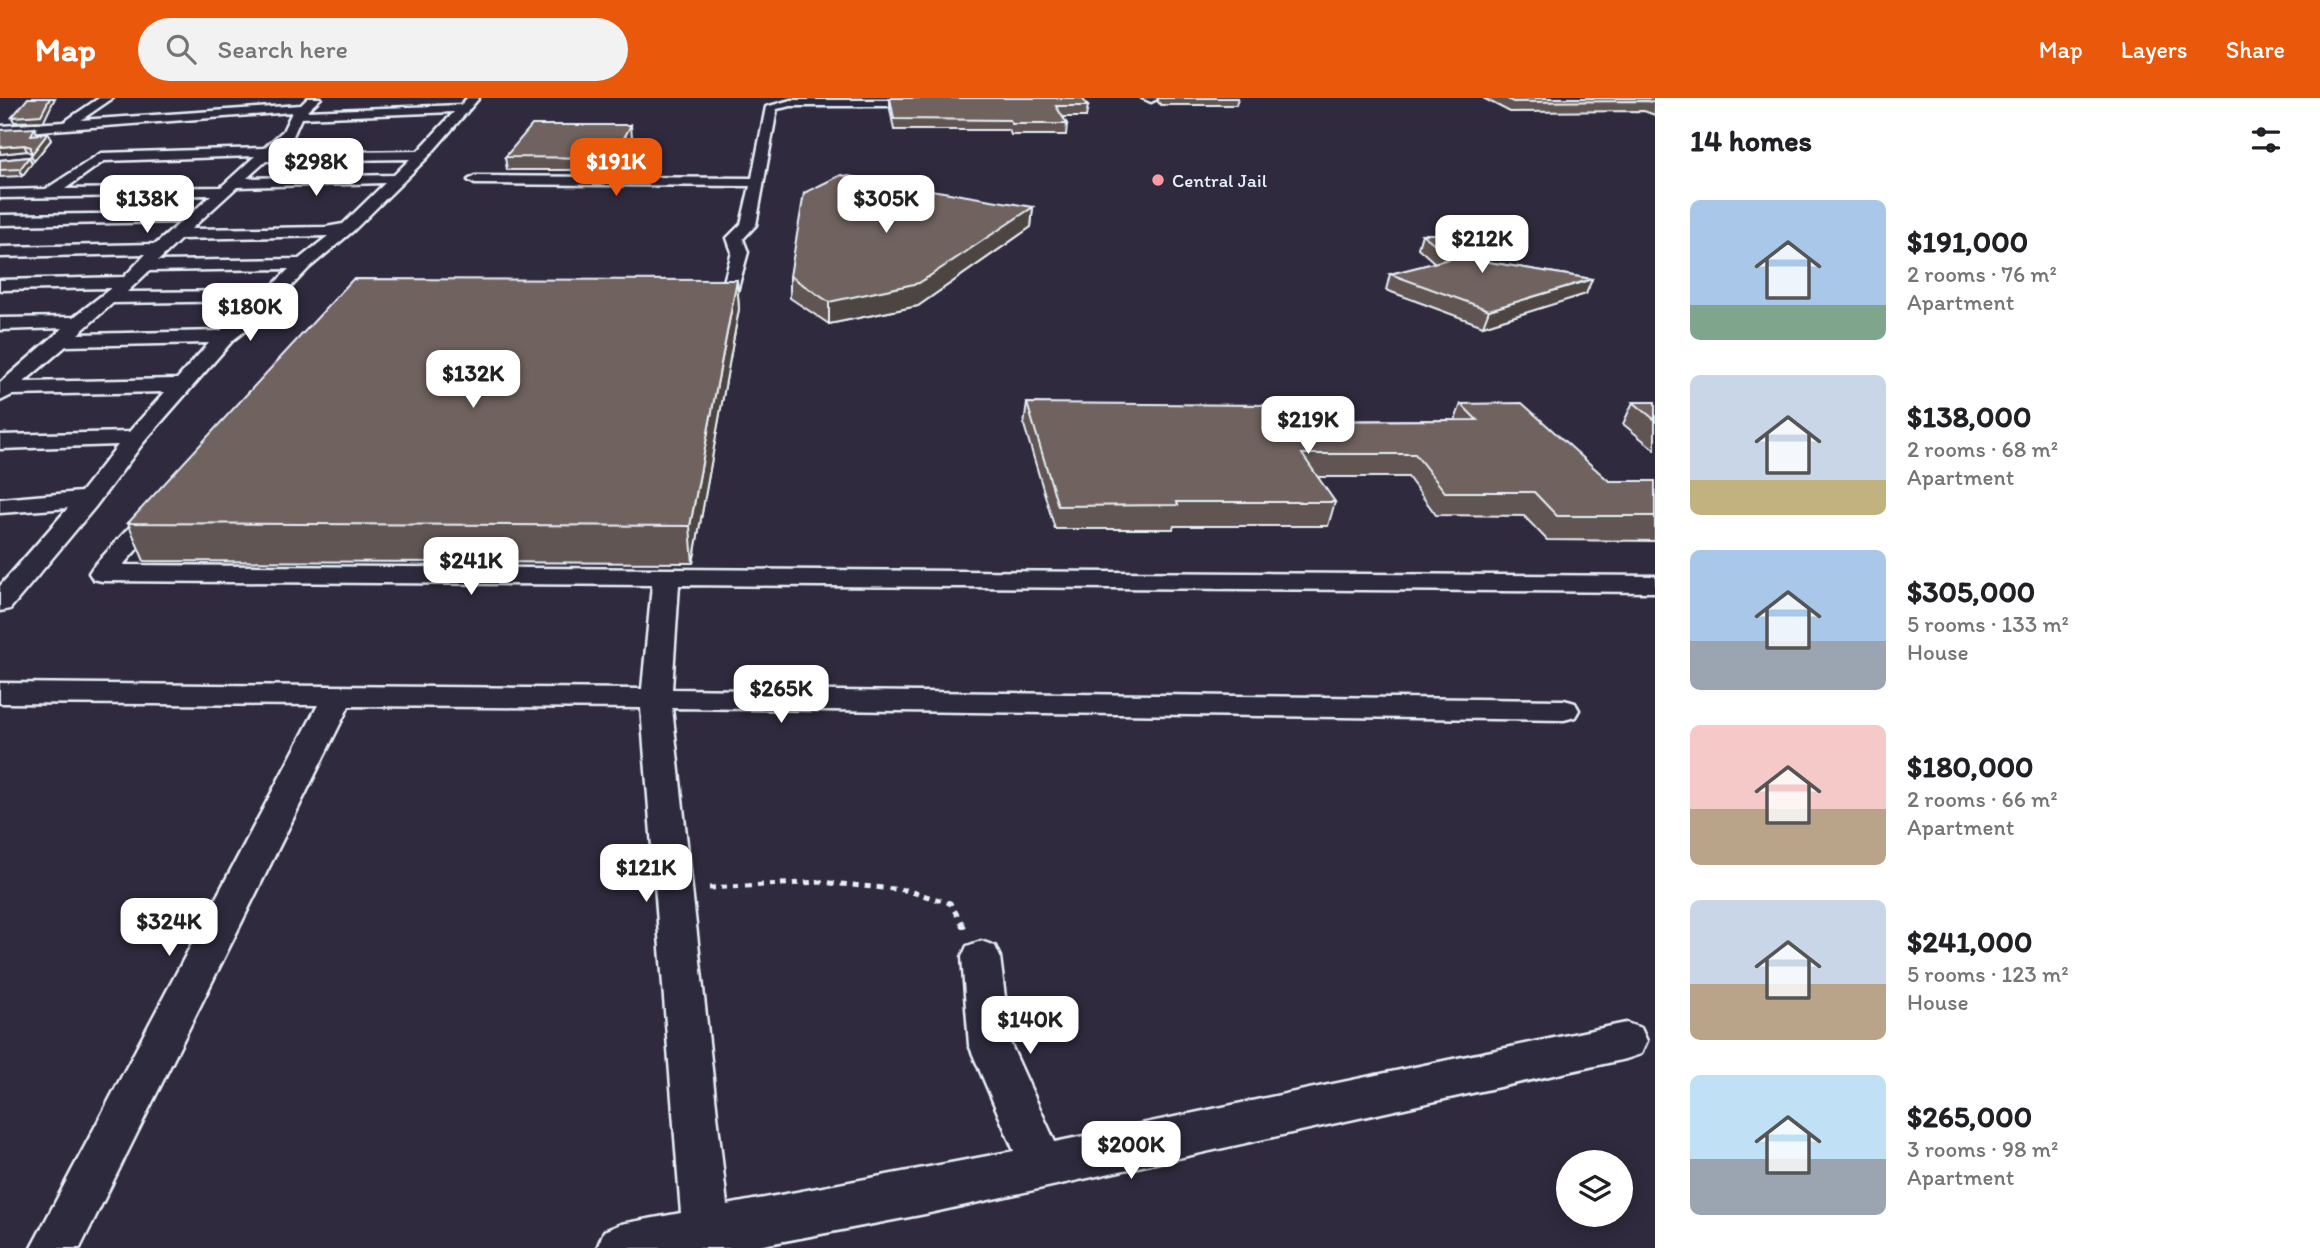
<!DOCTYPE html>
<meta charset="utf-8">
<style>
:root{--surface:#fff;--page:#f2f2f2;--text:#202124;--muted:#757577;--accent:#ea580c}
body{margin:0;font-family:Itim,sans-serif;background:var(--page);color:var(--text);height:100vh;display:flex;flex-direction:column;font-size:26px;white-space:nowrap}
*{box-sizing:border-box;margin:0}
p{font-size:23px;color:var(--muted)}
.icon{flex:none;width:38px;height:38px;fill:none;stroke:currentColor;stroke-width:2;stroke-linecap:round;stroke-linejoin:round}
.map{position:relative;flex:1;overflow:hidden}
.panel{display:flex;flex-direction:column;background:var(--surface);width:665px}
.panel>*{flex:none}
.tools{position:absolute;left:1556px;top:1052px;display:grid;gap:14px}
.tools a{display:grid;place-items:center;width:77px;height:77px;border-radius:50%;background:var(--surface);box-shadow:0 4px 18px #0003;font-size:35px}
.price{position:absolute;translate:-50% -60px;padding:0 16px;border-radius:14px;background:#fff;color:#222;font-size:23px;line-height:46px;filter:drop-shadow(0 2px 4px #0008)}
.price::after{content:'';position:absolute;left:50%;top:42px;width:21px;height:16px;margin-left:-10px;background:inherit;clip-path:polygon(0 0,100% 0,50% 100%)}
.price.current{background:var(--accent);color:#fff}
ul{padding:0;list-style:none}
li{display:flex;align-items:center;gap:21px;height:175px;padding:0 35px}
li span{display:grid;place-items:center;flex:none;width:196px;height:140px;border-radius:10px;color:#555}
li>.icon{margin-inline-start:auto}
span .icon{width:84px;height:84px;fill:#fffc;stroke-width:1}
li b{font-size:30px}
h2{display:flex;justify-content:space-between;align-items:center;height:84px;padding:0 35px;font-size:30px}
header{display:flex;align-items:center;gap:42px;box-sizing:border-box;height:98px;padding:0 35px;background:var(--accent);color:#fff}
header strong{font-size:33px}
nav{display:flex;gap:38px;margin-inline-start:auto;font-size:24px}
.search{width:490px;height:63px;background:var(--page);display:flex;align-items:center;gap:18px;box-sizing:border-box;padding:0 24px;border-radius:38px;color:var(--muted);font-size:26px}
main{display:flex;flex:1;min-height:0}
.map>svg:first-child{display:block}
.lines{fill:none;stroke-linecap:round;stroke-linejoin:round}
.minor-casing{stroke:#e8f1f8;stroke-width:5}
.path-far1{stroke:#e8f1f8;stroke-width:5;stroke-dasharray:6 6;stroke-linecap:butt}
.path{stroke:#e8f1f8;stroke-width:6;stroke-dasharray:8 8;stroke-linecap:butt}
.minor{fill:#2f2a3d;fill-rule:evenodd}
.wall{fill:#605552;stroke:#e8f1f8;stroke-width:2}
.shaded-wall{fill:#4e4542;stroke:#e8f1f8;stroke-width:2}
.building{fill:#70635f;stroke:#e8f1f8;stroke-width:2}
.poi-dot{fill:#ff9aa2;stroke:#2f2a3d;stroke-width:2.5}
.labels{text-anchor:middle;stroke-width:5;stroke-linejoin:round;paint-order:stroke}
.far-poi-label{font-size:19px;fill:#e8f1f8;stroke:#2f2a3d;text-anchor:start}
</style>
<header>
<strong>Map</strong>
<div class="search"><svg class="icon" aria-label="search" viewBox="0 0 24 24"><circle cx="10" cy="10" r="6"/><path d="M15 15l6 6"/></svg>Search here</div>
<nav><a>Map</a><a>Layers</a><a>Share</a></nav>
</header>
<main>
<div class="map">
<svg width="1655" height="1150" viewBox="0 0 1655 1150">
<rect width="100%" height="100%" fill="#2f2a3d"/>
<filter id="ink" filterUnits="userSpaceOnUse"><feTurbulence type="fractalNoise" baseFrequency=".0143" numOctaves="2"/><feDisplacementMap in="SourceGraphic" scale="14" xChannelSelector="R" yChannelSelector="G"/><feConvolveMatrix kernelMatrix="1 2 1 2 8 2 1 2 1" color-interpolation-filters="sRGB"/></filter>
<g filter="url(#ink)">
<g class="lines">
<defs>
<path id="minor" d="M99,0H113L81,22L301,7L308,0H321L307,13L461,7L467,0H479L427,60L353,133L309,170L259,222L233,242L143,345L95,409L10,511L0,513V488L68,410L0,415V401L81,394L118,347L0,351V337L129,334L165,294L12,297L0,303V285L63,230L0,232V220L74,219L111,190L0,192V182L124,179L146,156L0,159V149L156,146L181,124L0,127V117L192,115L211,97L0,100V92L46,91L101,55L264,50L283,33L292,14L0,36V28L64,24ZM454,14L418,53L274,55L293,38L301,20ZM255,58L221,89L65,91L104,63ZM410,61L394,77L247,80L266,63ZM385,85L343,126L326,129L191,131L237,89ZM328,138L299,161L158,163L181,141ZM289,171L267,193L127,194L149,173ZM257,203L220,233L78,236L113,205ZM209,245L177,281L24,284L66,248Z
M1142,0H1156L1157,1L1151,4Z
M791,2H929L935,5L929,8H791L777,11L756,127L743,141L748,154L733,208L710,209L701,204L704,200L720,199L732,154L727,140L741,126L750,88L475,86L468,82L475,78L752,80L766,9Z
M160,404L169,406L172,411L123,467L1655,478V494L679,487L672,591L1564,602L1575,605L1579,612L1575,619L1564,622L672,610L727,1107L1014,1053L969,947L962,859L967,848L981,843L995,848L1000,859L1011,947L1055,1044L1626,925L1641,930L1647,943L1641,956L1626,961L925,1116L748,1150H597L604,1133L621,1126L681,1115L641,610L349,608L80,1150H31L318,607L0,605V585L642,591L652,487L102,483L93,481L89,475L93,469L151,406Z"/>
</defs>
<use href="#minor" class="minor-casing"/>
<path class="path-far1" d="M709,790L820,784L905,792L950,805L963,827"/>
<path class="path" d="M962,826L964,830"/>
<use href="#minor" class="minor"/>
</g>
<path class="wall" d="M890,0L1088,8L1086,19H1063L1067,26L1066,37H1011L1009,32H894L890,11Z
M1158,0H1238L1236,7H1161L1158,4Z
M1483,0H1655V17L1644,13L1510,14Z
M35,30L37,36L48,35L51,42L34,63L31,55L27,53L0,56Z
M632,39L614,72H507L505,59Z
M29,59L32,65L22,78L0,79V62Z
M1033,109L1031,129L918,208L829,226L790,200V178Z
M1422,136L1482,163L1592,181L1586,196L1483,228L1386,192L1390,176L1435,165L1418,150Z
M737,182L739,211L693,465L144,463L128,425Z
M1633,304H1655V352L1623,326Z
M1027,305L1278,323L1455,322L1461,306L1609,383H1655V443L1547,442L1524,418L1436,417L1408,379H1317L1335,404L1328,428H1174L1173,431H1055L1024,327Z"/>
<path class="shaded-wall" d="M50,0H55L44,23L14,24L12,19Z
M631,27L632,39L614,72L613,60Z
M48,35L51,42L34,63L31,57Z
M24,47L27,53L0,56V49Z
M29,59L32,65L22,78L20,71Z
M1033,109L1031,129L918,208L829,226V204Z
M1592,181L1586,196L1483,228L1489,212Z
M737,182L739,211L693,465L690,428Z"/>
<path class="building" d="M28,0H50L41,17L12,19Z
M890,0H1082L1088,8H1056L1067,26H1012L1010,22L894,21Z
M1506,0H1655V5L1648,3L1513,4Z
M532,27H631L613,60L505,59Z
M35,30L31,37L48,35L31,57V49L24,47L0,49V32Z
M29,59L20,71L0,72V62Z
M841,77L1033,109L919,185L829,204L790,178L804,95Z
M1422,136H1484L1482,163L1592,181L1489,212L1390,176L1453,160Z
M353,181L737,182L690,428L128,425Z
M1633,304H1655V322Z
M1027,305L1267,307L1278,323L1477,322L1461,306L1522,305L1609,383H1655V418H1557L1534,394H1445L1415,356H1302L1335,404H1177L1178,407L1058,408Z"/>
</g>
<circle class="poi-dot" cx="1158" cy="82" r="7"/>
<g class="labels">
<g class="far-poi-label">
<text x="1172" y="89">Central Jail</text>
</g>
</g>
</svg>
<div class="tools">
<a><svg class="icon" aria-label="layers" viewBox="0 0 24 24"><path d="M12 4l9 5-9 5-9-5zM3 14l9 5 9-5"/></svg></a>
</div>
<b class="price" style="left:316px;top:100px">$298K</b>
<b class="price current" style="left:616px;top:100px">$191K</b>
<b class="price" style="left:147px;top:137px">$138K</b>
<b class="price" style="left:886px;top:137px">$305K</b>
<b class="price" style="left:1482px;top:177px">$212K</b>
<b class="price" style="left:250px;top:245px">$180K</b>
<b class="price" style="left:473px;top:312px">$132K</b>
<b class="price" style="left:1308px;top:358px">$219K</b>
<b class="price" style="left:471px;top:499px">$241K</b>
<b class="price" style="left:781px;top:627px">$265K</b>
<b class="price" style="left:646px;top:806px">$121K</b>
<b class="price" style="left:169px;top:860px">$324K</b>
<b class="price" style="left:1030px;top:958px">$140K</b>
<b class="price" style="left:1131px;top:1083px">$200K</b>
</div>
<section class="panel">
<h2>14 homes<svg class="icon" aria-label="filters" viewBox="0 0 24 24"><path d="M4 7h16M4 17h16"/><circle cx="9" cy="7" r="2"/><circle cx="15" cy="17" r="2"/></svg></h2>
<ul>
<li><span style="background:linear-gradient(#a9c7e8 75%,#7fa58c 0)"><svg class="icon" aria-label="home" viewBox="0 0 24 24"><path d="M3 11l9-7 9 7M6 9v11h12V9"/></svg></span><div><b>$191,000</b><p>2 rooms · 76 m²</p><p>Apartment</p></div></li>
<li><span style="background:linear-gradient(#c9d6e8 75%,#c2b280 0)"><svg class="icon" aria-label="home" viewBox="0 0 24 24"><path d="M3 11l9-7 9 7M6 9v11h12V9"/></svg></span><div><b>$138,000</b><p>2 rooms · 68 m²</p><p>Apartment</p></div></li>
<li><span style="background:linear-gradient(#a9c7e8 65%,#9aa5b1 0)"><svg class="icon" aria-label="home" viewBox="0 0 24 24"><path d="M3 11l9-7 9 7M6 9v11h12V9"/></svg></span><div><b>$305,000</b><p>5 rooms · 133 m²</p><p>House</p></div></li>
<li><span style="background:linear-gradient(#f6c9c9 60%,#b9a48a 0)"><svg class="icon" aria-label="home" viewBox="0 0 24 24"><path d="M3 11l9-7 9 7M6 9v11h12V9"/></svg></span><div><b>$180,000</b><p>2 rooms · 66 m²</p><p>Apartment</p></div></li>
<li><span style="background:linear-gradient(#c9d6e8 60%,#b9a48a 0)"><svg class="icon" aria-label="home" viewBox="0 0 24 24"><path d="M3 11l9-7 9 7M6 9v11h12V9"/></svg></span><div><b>$241,000</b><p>5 rooms · 123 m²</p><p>House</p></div></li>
<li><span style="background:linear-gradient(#bfe0f5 60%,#9aa5b1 0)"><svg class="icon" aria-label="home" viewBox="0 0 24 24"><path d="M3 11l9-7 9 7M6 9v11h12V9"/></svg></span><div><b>$265,000</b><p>3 rooms · 98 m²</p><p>Apartment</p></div></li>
</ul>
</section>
</main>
